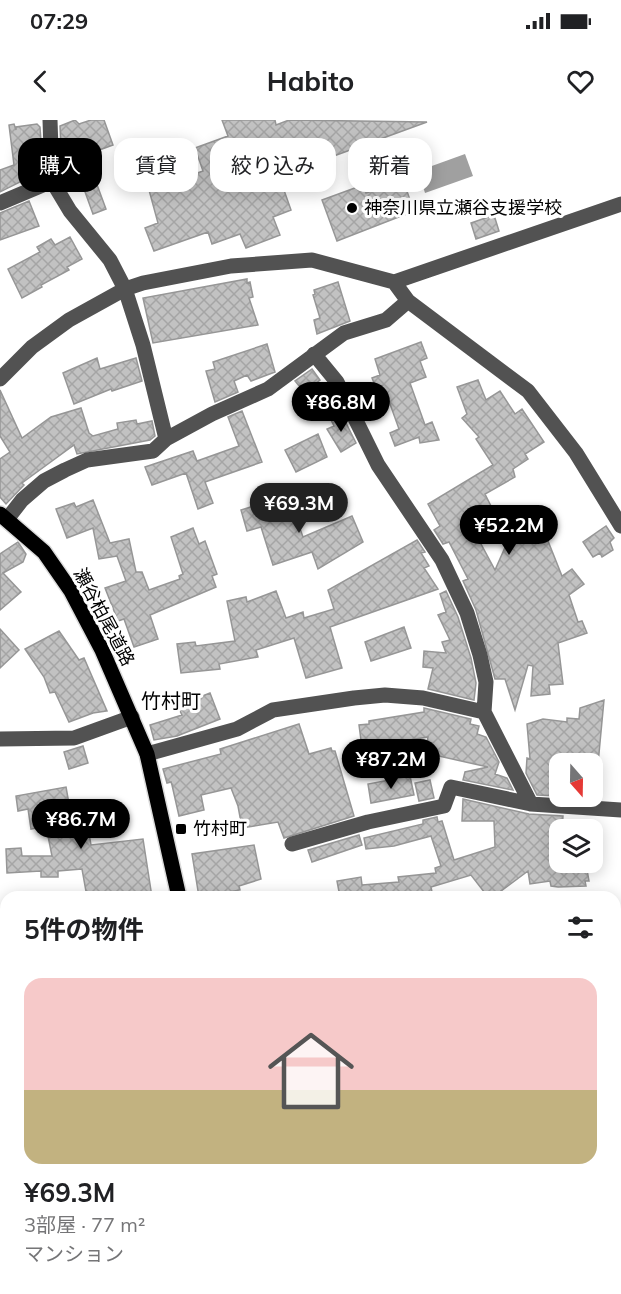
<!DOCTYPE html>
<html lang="ja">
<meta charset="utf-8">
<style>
:root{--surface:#fff;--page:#f6f6f6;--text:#202124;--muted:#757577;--line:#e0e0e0;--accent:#000}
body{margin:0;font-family:Mulish,"Noto Sans JP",sans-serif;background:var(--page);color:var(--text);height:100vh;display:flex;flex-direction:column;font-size:22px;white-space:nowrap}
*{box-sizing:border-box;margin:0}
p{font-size:20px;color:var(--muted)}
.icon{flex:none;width:33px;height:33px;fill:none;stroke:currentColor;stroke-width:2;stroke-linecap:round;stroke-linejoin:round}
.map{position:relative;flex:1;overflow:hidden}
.sheet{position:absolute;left:0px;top:771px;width:621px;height:404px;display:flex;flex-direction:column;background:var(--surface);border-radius:18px 18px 0 0;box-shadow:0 3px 15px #0003}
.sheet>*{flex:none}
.hud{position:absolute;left:18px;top:18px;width:585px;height:54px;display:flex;gap:12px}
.needle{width:39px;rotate:160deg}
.fabs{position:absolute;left:549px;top:633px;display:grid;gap:12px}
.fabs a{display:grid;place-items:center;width:54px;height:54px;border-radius:12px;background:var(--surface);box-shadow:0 3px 15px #0003;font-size:30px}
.price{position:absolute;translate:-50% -51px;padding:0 14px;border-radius:21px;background:var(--accent);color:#fff;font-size:20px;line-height:39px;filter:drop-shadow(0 2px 3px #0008)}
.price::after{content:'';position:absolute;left:50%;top:36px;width:18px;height:14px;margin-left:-9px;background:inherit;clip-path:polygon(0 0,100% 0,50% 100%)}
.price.on{background:#222;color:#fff}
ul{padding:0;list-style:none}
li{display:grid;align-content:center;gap:12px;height:318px;padding:0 24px}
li+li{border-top:2px solid var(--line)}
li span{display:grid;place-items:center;height:186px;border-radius:18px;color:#555}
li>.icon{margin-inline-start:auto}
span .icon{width:108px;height:108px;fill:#fffc;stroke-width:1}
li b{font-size:26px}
h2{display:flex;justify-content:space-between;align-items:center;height:72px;padding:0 24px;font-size:26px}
.pill{padding:0 21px;border-radius:18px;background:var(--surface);box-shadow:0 3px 15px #0003;font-size:21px;line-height:54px}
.pill.on{background:var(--accent);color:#fff}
.status{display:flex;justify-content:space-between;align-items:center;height:42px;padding:0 30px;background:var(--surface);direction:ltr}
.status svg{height:16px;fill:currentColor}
header{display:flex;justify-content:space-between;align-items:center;height:78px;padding:0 24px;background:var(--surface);font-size:27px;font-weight:700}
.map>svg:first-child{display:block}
.water{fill:#a0a0a0}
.building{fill:url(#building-cross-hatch);stroke:#969696;stroke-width:1.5}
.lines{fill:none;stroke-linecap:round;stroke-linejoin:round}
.major-casing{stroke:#dbdbdb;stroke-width:18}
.minor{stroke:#525252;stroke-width:15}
.major{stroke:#000;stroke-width:15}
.poi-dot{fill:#000;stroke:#fff;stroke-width:2}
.labels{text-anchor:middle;stroke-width:6;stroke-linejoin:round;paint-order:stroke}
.poi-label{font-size:18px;fill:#000;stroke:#fff;text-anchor:start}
.street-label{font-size:18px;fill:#000;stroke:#fff}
.neighbourhood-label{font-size:20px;fill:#000;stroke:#fff}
</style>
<div class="status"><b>07:29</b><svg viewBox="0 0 49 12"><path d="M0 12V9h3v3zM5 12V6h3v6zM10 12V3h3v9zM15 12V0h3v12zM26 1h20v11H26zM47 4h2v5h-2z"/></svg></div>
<header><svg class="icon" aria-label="back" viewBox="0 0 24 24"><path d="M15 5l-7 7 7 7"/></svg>Habito<svg class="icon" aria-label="heart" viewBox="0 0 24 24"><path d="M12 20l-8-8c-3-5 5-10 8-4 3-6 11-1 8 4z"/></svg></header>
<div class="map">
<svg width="621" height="1174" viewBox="0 0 621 1174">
<defs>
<pattern id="building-cross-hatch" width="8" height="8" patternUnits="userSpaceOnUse" patternTransform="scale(1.5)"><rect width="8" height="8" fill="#c2c2c2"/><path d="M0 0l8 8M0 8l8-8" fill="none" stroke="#a5a5a5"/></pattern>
</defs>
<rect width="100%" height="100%" fill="#fff"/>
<path class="water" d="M465,34L473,56L425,73L418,51Z"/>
<path class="building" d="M75,0L79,4L91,0H104L113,25L91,33L100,60L96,62L106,89L93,94L75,44L69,47L61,26L60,6Z
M222,0H275L276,5L289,0L427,2L279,56L291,90L273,97L280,115L246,128L240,114L212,124L208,112L154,131L145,108L158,103L149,70L203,51L195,28L228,16Z
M14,4L16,10V7L37,4L40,7L41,23L36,24L37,35L26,36L34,55L0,72V50L14,45L9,5Z
M403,60L414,91L337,121L322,80L363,65L366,73Z
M29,81L39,106L0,120V93Z
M494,95L499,111L476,119L471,103Z
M70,117L82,139L67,147L69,150L41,165L42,167L22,178L8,149L40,132L37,127L51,119L55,125Z
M247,159V163L250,162L253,177L249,178L258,205L153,223L143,178Z
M338,162L350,201L317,214L314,200L320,198L313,175L315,174L314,170Z
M421,222L427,238L420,241L426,257L410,263L425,305L432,302L439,320L420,323L419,317L395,326L390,313L399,309L385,270L378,273L372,258L380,255L375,239Z
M267,224L275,252L251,261L247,255L234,261L238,272L215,282L206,251L215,249L213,242Z
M97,238L100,249L136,238L142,261L112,271L111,269L74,284L63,253Z
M312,249L320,260L304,272L295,261Z
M478,260L486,280L500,271L515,294L522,289L544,322L525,334L528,339L513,349L515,357L485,374L497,398L473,409L495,450L506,425L514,422L510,413L540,401L562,456L572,449L584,464L569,475L578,502L582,501L587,513L558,523L563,564L549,565L550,574L531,576L533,546L528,545L515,590L505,559H495L476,490L463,461L468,459L449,422L443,424L434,410L440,406L428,384L493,345L476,319L479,317L462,298L467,294L457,267Z
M0,270L22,318L51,297L81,288L89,313L93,316L118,309L117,303L136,300L137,304L152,301L155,316L150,320L77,334L74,325L22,363L24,365L6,384L0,377V339L10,332L0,316Z
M242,291L262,342L205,362L213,383L198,389L186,353L152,365L145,347L193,331L197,341L239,326L228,297Z
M341,293L356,323L341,332L327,309L334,306L330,298Z
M318,314L327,337L296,352L285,330Z
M288,375L303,417L352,396L363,422L318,449L312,432L273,445L261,407L247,411L241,390Z
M93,380L110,423L129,419L136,452H142L149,470L180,459L179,456L183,454L171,417L193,408L199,424L205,421L217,454L212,456L216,467L150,495L158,519L134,527L124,499L118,501L105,468L126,461L117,436L99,439L93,408L67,418L56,389L74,383L76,387Z
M606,406L614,418L610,422L613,430L602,437L600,433L593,437L583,422Z
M417,420L425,432L421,433L429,446L424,448L438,469L330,507L342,548L306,558L294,518L256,530L258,537L219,544L220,549L181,553L177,524L195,522L196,526L235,521L227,481L246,477L247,482L276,471L286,498L303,492L304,498L334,489L328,470Z
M18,422L26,434L23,442L3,453L21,472L0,490V434Z
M446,471L458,497L471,538L476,563L474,580L428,569L433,548L423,547L424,531L446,533L442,522L450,520L438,495L446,492L440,474Z
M404,507L411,528L371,541L365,522Z
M0,509L19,530L0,548Z
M59,511L79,540L84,538L107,591L93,593L69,602L55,572L50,573L44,557L25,529Z
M210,573L220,599L177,616L154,620L150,605L182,595L179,589L183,588L182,584Z
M604,580L598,644H560V676L537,675L526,653L527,638L530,639L527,604L543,599L567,602V598L579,599L580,588Z
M424,588L471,599L470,604L479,606L477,614L486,617L499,642L495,654L507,658L513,670L463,660L465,652L488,647L425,633L428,617L362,628L359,605L369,604V601L424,592Z
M299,604L309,634L331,628L332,631H335L354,696L284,718L278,702L242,708L238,686L231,668L201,675L204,690L179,696L172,665L171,662L167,663L163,649L221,634L220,629Z
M83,626L88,643L69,649L64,632Z
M410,656L414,675L371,683L368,664Z
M430,660L434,678L419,681L415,663Z
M66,667L71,695L85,692L91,725L143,719L152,777H87L82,749L58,751V757H41V751L7,753L6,729L21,728L22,736H52L46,706L31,709L28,689L18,691L16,676Z
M463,679L529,694L563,696L562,710H560V742L586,744L589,761H585L586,766L558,767L551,766L550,761L530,764L528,751L493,777H488L471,755L431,767L432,772L395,777H340L337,761L361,757L362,765L399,762L398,757L436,753L435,748L441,746L431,716L394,726L366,729L364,718L423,704V700L437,697L438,702L442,701L454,740L495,727L494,701H462Z
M359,715L362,725L312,742L308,730Z
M254,725L261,759L239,766L240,770L199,777L192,734Z"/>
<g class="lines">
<defs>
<path id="major" d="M0,394L44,432L71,471L102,530L147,634L179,777
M279,1168L281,1174"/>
</defs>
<use href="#major" class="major-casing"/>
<path class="minor" d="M50,0L52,61L70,91L110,140L125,169L143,225L166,319
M0,83L52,61
M394,162L621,84
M314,234L337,262L378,345L442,440L467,493L480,535L486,562L484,592L531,684
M0,259L32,227L69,200L125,169L143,163L231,146L312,140L394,162L408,181L528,271L576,333L621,406
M8,398L22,380L44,361L65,350L87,340L153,331L166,319L212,294L268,269L344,213L386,200L408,181
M0,619L74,618L132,597
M147,634L237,609L273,590L354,578L385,575L423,578L484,592
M292,724L368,702L444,686L451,667L531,684L621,690
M615,1098L621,1097
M0,1116H6
M71,1168L72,1174L101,1168"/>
<use href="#major" class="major"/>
</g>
<g class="poi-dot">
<circle cx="352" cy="88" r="6"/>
<rect x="175" y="703" width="12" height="12" rx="3"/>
</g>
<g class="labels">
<g class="poi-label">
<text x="364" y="94">神奈川県立瀬谷支援学校</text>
<text x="193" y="715">竹村町</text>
</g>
<g class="street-label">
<text transform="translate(104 497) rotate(62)" y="6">瀬谷柏尾道路</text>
</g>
<g class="neighbourhood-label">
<text x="171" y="588">竹村町</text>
</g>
</g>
</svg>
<div class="fabs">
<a><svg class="needle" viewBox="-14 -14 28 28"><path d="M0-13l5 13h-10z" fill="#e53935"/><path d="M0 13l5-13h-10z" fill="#757577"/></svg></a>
<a><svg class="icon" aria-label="layers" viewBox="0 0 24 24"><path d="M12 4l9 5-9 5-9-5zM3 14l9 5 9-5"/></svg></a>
</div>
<b class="price" style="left:341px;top:313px">¥86.8M</b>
<b class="price on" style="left:299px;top:414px">¥69.3M</b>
<b class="price" style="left:509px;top:436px">¥52.2M</b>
<b class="price" style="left:391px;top:670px">¥87.2M</b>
<b class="price" style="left:81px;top:730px">¥86.7M</b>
<div class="hud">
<a class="pill on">購入</a>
<a class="pill">賃貸</a>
<a class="pill">絞り込み</a>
<a class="pill">新着</a>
</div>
<section class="sheet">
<h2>5件の物件<svg class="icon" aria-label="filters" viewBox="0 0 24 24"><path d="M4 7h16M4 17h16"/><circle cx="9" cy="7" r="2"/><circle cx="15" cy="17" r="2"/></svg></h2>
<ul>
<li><span style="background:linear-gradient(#f6c9c9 60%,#c2b280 0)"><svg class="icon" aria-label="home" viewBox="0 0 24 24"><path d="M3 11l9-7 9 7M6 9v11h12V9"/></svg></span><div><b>¥69.3M</b><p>3部屋 · 77 m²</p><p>マンション</p></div></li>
</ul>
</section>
</div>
